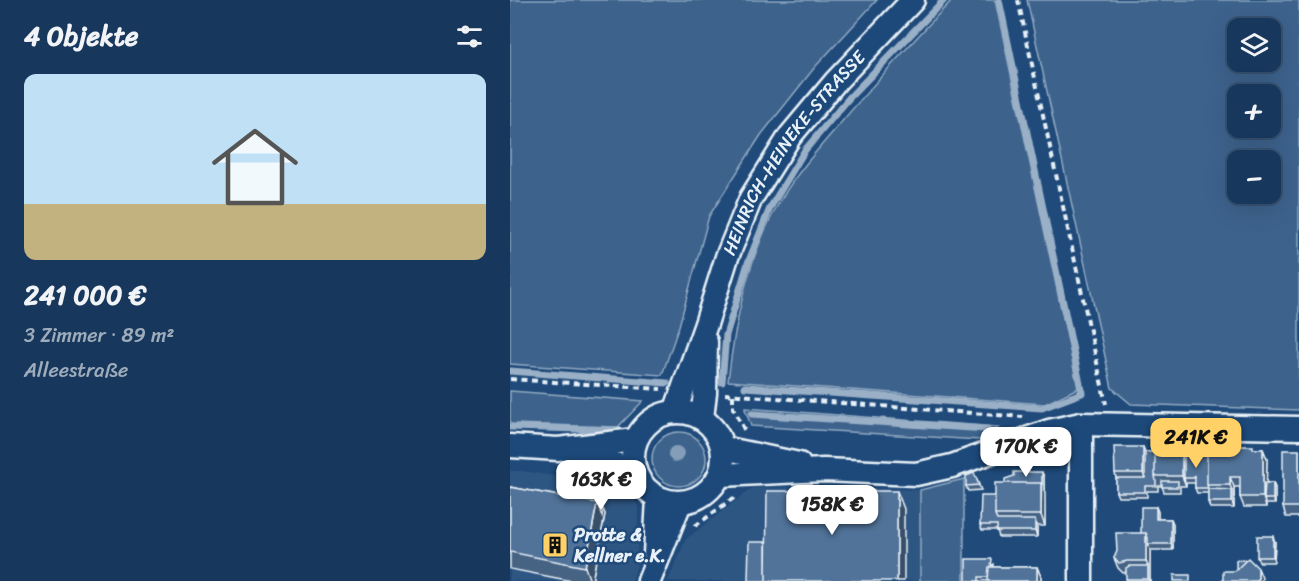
<!DOCTYPE html>
<html lang="de">
<meta charset="utf-8">
<style>
:root{--surface:#17385c;--page:#203f62;--text:#f1f3f6;--muted:#9eacbb;--line:#365272;--accent:#ffd166}
body{margin:0;font-family:Sriracha,sans-serif;background:var(--page);color:var(--text);height:100vh;display:flex;flex-direction:column;font-size:22px;white-space:nowrap}
*{box-sizing:border-box;margin:0}
p{font-size:20px;color:var(--muted)}
.icon{flex:none;width:33px;height:33px;fill:none;stroke:currentColor;stroke-width:2;stroke-linecap:round;stroke-linejoin:round}
.map{position:relative;flex:1;overflow:hidden}
.side{display:flex;flex-direction:column;background:var(--surface);width:510px}
.side>*{flex:none}
.fabs{position:absolute;left:717px;top:18px;display:grid;gap:12px}
.fabs a{display:grid;place-items:center;width:54px;height:54px;border-radius:12px;background:var(--surface);box-shadow:0 6px 24px #0002,0 0 0 2px var(--line);font-size:30px}
.price{position:absolute;translate:-50% -51px;padding:0 14px;border-radius:12px;background:#fff;color:#222;font-size:20px;line-height:39px;filter:drop-shadow(0 2px 3px #0008)}
.price::after{content:'';position:absolute;left:50%;top:36px;width:18px;height:14px;margin-left:-9px;background:inherit;clip-path:polygon(0 0,100% 0,50% 100%)}
.price.selected{background:var(--accent);color:#111}
ul{padding:0;list-style:none}
li{display:grid;align-content:center;gap:12px;height:318px;padding:0 24px}
li span{display:grid;place-items:center;height:186px;border-radius:12px;color:#555}
li>.icon{margin-inline-start:auto}
span .icon{width:108px;height:108px;fill:#fffc;stroke-width:1}
li b{font-size:26px}
h2{display:flex;justify-content:space-between;align-items:center;height:72px;padding:0 24px;font-size:26px}
main{display:flex;flex:1;min-height:0}
.map>svg:first-child{display:block}
.built{fill:#2e5683}
.green{fill:#3c628c;stroke:#92aac2;stroke-width:1.5;fill-rule:evenodd}
.lines{fill:none;stroke-linecap:round;stroke-linejoin:round}
.stream{stroke:#9ab0c7;stroke-width:7}
.minor-casing{stroke:#e8f1f8;stroke-width:27}
.path{stroke:#e8f1f8;stroke-width:4;stroke-dasharray:6 4.5;stroke-linecap:butt}
.minor{stroke:#1f4a7a;stroke-width:22}
.tree{fill:#849eb9}
.wall{fill:#466384;stroke:#e8f1f8;stroke-width:1.5}
.shaded-wall{fill:#39506b;stroke:#e8f1f8;stroke-width:1.5}
.building{fill:#517399;stroke:#e8f1f8;stroke-width:1.5}
.labels{text-anchor:middle;stroke-width:5;stroke-linejoin:round;paint-order:stroke}
.street-label{font-size:18px;fill:#e8f1f8;stroke:#1f4a7a}
.poi-label{font-size:18px;font-weight:bold;fill:#e8f1f8;stroke:#1f4a7a;text-anchor:start}
</style>
<main>
<section class="side">
<h2>4 Objekte<svg class="icon" aria-label="filters" viewBox="0 0 24 24"><path d="M4 7h16M4 17h16"/><circle cx="9" cy="7" r="2"/><circle cx="15" cy="17" r="2"/></svg></h2>
<ul>
<li><span style="background:linear-gradient(#bfe0f5 70%,#c2b280 0)"><svg class="icon" aria-label="home" viewBox="0 0 24 24"><path d="M3 11l9-7 9 7M6 9v11h12V9"/></svg></span><div><b>241 000 €</b><p>3 Zimmer · 89 m²</p><p>Alleestraße</p></div></li>
</ul>
</section>
<div class="map">
<svg width="789" height="581" viewBox="0 0 789 581">
<rect width="100%" height="100%" fill="#1f4a7a"/>
<filter id="ink" filterUnits="userSpaceOnUse"><feTurbulence type="fractalNoise" baseFrequency=".0167" numOctaves="2"/><feDisplacementMap in="SourceGraphic" scale="12" xChannelSelector="R" yChannelSelector="G"/><feConvolveMatrix kernelMatrix="1 2 1 2 8 2 1 2 1" color-interpolation-filters="sRGB"/></filter>
<g filter="url(#ink)">
<path class="built" d="M0,471H13L104,486L118,491L128,505L127,565L122,581H0Z
M308,487L410,490V581H158L176,539L242,488Z"/>
<path class="green" d="M0,0H367L305,67L251,135L199,216L169,326L152,375L0,364Z
M442,0H485L568,388L535,404L218,381C225,322 237,262 265,210C283,176 310,147 334,119C369,78 405,39 442,0Z
M517,0H789V410L621,404L602,388ZM728,28H760V62H728ZM728,94H760V128H728ZM728,160H760V194H728Z
M0,391L133,401L108,427L0,424Z
M235,409V408L489,427L470,440L241,426Z
M142 459a27 27 0 1 1 54 0a27 27 0 1 1-54 0Z
M454,479V581H410V490Z"/>
<g class="lines">
<path class="stream" d="M0,371L157,383
M212,382L216,335L238,263L260,208L295,150L339,98L434,0
M235,387L532,408L572,393L489,0
M242,414L477,429
M0,427L108,430"/>
<defs>
<g id="minor">
<circle cx="168" cy="457" r="45"/>
<path id="s1" d="M165,412L196,324L217,257L241,198L280,136L326,81L403,0"/>
<path d="M192,418L195,393L196,342"/>
<path d="M0,446L48,449L125,440"/>
<path d="M213,448L289,464"/>
<path d="M61,453L124,469"/>
<path d="M211,475L314,470L406,474L442,466L539,431L571,424L789,428"/>
<path d="M145,554L148,498"/>
<path d="M139,581L170,503"/>
<path d="M571,581V424"/>
</g>
</defs>
<use href="#minor" class="minor-casing"/>
<path class="path" d="M508,0L596,404
M0,379L151,389
M215,394L513,417
M223,395V408L235,431
M185,526L225,497"/>
<use href="#minor" class="minor"/>
</g>
<circle class="tree" cx="166" cy="454" r="8"/>
<path class="wall" d="M633,447L635,452H645L672,447L675,453L685,454H697L721,449H753L757,459L756,483H763L765,488V504H756V507H734L730,497V487H724V508H700L698,502V493H687L685,488V483H676V486H670V492H654L652,486H648V491H637V497H608L606,492V478L605,473Z
M789,450V517H776L773,507Z
M464,473L471,490L458,491L456,486Z
M534,477L535,526H527V537H489L487,530H472L470,525L485,496L495,483Z
M0,487L87,503L89,508L93,509L95,514L82,581H62L0,569Z
M646,507L648,512V519H661L663,524V550H640V581H617L616,572L613,573L608,568L604,558L631,533Z
M765,542L764,562H749L747,557Z
M484,564V567H527L531,577V581H456Z"/>
<path class="shaded-wall" d="M633,447L637,457V484L633,473Z
M672,447L676,457L674,478L676,486L672,476Z
M753,449L757,459L756,499H754L756,507L753,497Z
M532,472L534,477V490L535,493V526L531,515Z
M720,477L724,487V508L722,502V490L720,485Z
M763,483L765,488V504L763,499Z
M387,491L394,509V581H387Z
M87,503L92,516L93,509L95,514L82,581H80L75,567Z
M646,507L648,512V524L646,519Z
M661,519L663,524V550L661,544Z
M525,520L527,526V537L525,531Z
M636,533L640,543L638,544L640,550V581H639L638,579V566L636,561Z
M763,536L765,542L764,562L763,557Z
M527,567L531,577V581H527Z
M748,568L752,578V581H748Z"/>
<path class="building" d="M707,446H720V449H730V446H743V449H753V497H730V477H720V485H697V449H707Z
M604,447H633V473H605Z
M645,447H672V476H645Z
M773,450H789V507H773Z
M635,452H645V476L646,481V486H635V492H606V478H635Z
M674,453H684V454H697V485L698,488H685V475L684,478H674Z
M504,472H532V485L531,483H495V479L504,476Z
M464,473L469,485L456,486V476Z
M652,481H668V487H652Z
M485,483H531V515H485Z
M755,483H763V499H754Z
M0,487L87,503L75,567L0,552Z
M698,489L722,490V502H698Z
M257,491H387V581H256Z
M471,496H485V515L487,520H525V531H487V525H470Z
M631,507H646V519H661V544H638V538L636,533H631Z
M89,508L93,509L92,516Z
M606,533H636V561H617L609,563L604,558L607,551Z
M747,536H763V557H747Z
M239,542H256V581H238Z
M738,558L748,568V581H713V571H725Z
M456,559H482L481,567H479L478,577H469V581H456Z
M726,560H736L726,570Z
M619,566H638V579H616V568Z
M479,567H527V581H478Z
M664,575H680V581H664Z"/>
</g>
<defs>
<symbol id="building-square" viewBox="-11 -11 22 22"><rect x="-9" y="-9" width="18" height="18" rx="4" fill="#ffd166" stroke="#1f4a7a"/><path d="M-4-6H4V6H1V3H-1V6H-4ZM-2.5-4.3h1.7v1.8h-1.7ZM.8-4.3h1.7v1.8H.8ZM-2.5-1h1.7V.8h-1.7ZM.8-1h1.7V.8H.8Z" fill="#111"/></symbol>
</defs>
<g fill-rule="evenodd">
<use href="#building-square" x="30" y="530" width="30" height="30"/>
</g>
<g class="labels">
<g class="street-label">
<text dy="6" stroke="none"><textPath href="#s1" startOffset="288">HEINRICH-HEINEKE-STRASSE</textPath></text>
</g>
<g class="poi-label">
<text x="64" y="541">Protte &amp;<tspan x="64" dy="21">Kellner e.K.</tspan></text>
</g>
</g>
</svg>
<div class="fabs">
<a><svg class="icon" aria-label="layers" viewBox="0 0 24 24"><path d="M12 4l9 5-9 5-9-5zM3 14l9 5 9-5"/></svg></a>
<a>+</a>
<a>−</a>
</div>
<b class="price selected" style="left:686px;top:469px">241K €</b>
<b class="price" style="left:516px;top:478px">170K €</b>
<b class="price" style="left:91px;top:511px">163K €</b>
<b class="price" style="left:322px;top:536px">158K €</b>
</div>
</main>
